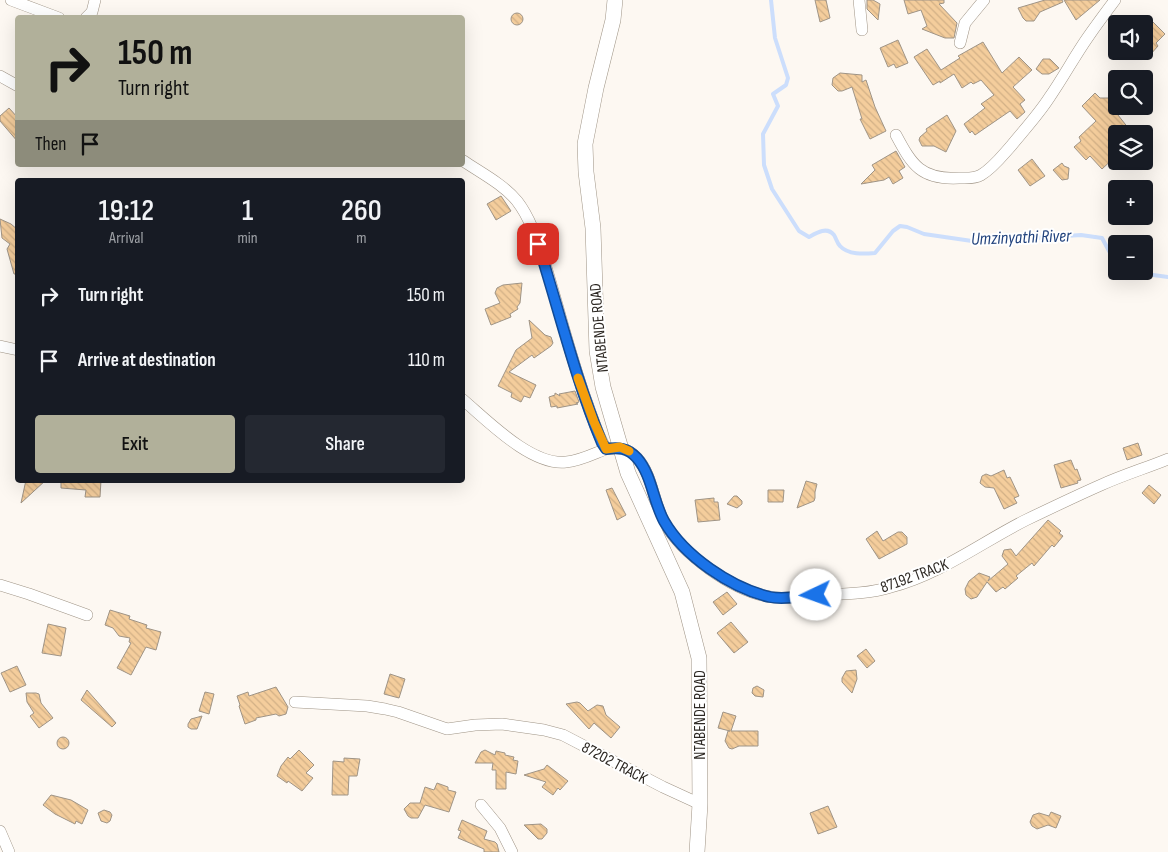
<!DOCTYPE html>
<html lang="en">
<head>
<meta charset="utf-8">
<style>
  body { margin:0; font-family:"Sofia Sans Condensed",sans-serif; background:#242831; color:#f1f3f6; height:100vh; display:flex; flex-direction:column; font-size:19px; white-space:nowrap }
  * { box-sizing:border-box; margin:0 }
  p { font-size:16px; color:#9ea1a6 }
  .icon { flex:none; width:28px; height:28px; fill:none; stroke:currentColor; stroke-width:2; stroke-linecap:round; stroke-linejoin:round }
  .map { position:relative; flex:1; overflow:hidden }
  .panel { position:absolute; left:15px; top:178px; width:450px; height:305px; display:flex; flex-direction:column; background:#171b24; border-radius:5px; box-shadow:0 5px 20px #0002 }
  .panel>* { flex:none }
  .banner { position:absolute; left:15px; top:15px; width:450px; height:152px; border-radius:5px; box-shadow:0 5px 20px #0002; background:#b1b09a; color:#111; overflow:hidden }
  .fabs { position:absolute; left:1108px; top:15px; display:grid; gap:10px }
  .fabs a { display:grid; place-items:center; width:45px; height:45px; border-radius:5px; background:#171b24; box-shadow:0 5px 20px #0002; font-size:25px }
  .pin { position:absolute; display:grid; place-items:center; width:42px; height:42px; color:#fff; margin:-21px; border-radius:10px; box-shadow:0 2px 8px #0006 }
  .me { position:absolute; width:55px; margin:-28px; rotate:267deg; stroke-linejoin:round; filter:drop-shadow(0 0 4px #0008) }
  .turn { display:flex; align-items:center; gap:18px; height:105px; padding:0 20px; font-size:22px }
  .turn .icon { width:65px; height:65px; stroke-width:2.5 }
  .turn b { display:block; font-size:35px; line-height:42px }
  .then { display:flex; align-items:center; height:48px; padding:0 20px; background:#0003; gap:10px; font-size:19px }
  .eta { display:flex; justify-content:space-evenly; align-items:center; height:85px; text-align:center }
  .eta b { font-size:30px; font-weight:600; line-height:35px }
  .primary-button { display:flex; gap:10px; margin-top:auto; padding:10px 20px }
  .primary-button a { flex:1; height:58px; border-radius:5px; background:#b1b09a; color:#111; font-size:20px; font-weight:600; line-height:58px; text-align:center }
  .primary-button a+a { background:#242831; color:#f1f3f6 }
  ul { padding:0; list-style:none }
  li { display:flex; align-items:center; gap:15px; height:65px; padding:0 20px }
  li div { flex:1 }
  li b { display:block; font-size:19px }
  li em { font-style:normal }
  .map>svg:first-child { display:block }
</style>
</head>
<body>
<div class="map">
<svg width="1168" height="852" viewBox="0 0 1168 852">
  <defs>
    <pattern id="building-back-hatch" width="6" height="6" patternUnits="userSpaceOnUse" patternTransform="scale(1.25)"><rect width="6" height="6" fill="#f4cd9c"/><path d="M-1 5l2 2M0 0l6 6M5-1l2 2" fill="none" stroke="#d2b086"/></pattern>
  </defs>
  <rect width="100%" height="100%" fill="#fdf8f2"/>
  <g fill="none" stroke-linecap="round" stroke-linejoin="round">
    <path stroke="#ccdefc" stroke-width="4" d="M771,0L775,38L788,78L786,85L773,94L778,106L763,134L764,165L772,189L799,231L809,237C816,233 827,226 834,235C836,238 837,243 840,246C848,255 864,254 875,253L893,231L900,226L907,227L924,234L972,241L1005,237L1035,238L1081,235L1102,238L1116,264
      M1124,271L1168,277"/>
  </g>
  <path fill="url(#building-back-hatch)" stroke="#9f9486" d="M815,0H826L830,18L820,22Z
    M867,0H873L880,4L878,20L867,9Z
    M904,0H944V3L939,4L957,23L954,38H945L922,29L927,26L921,10L908,14Z
    M1045,0H1062L1063,2L1040,12L1034,21H1026L1023,18L1018,8Z
    M1064,0H1100L1076,20Z
    M511 19a6 6 0 1 1 12 0a6 6 0 1 1-12 0Z
    M1149,18L1165,34L1156,43L1158,46L1150,55L1144,49V24Z
    M898,40L908,63L896,68L894,64L888,67L880,48Z
    M983,42L1002,73L1019,57L1032,70L1013,87L1025,100L1020,104L1025,112L1017,119L1010,111L975,135L972,131L970,133L964,124L985,108L981,104L994,95L981,80L973,84L971,82L962,88L954,74L940,83V81L933,85L914,57L927,49L941,70L960,58L958,56Z
    M1043,59H1050L1059,68L1049,74H1042L1036,69Z
    M840,73L862,75V82L866,80L875,107L886,131L870,139L860,119H862L852,87L842,91H838L832,85L833,78Z
    M1095,93L1100,98H1111L1114,100L1116,107L1114,110L1133,134H1116V156L1102,169L1090,156L1086,160L1074,147L1081,141L1079,137L1096,121L1082,106Z
    M9,108L18,118V142L0,121V116Z
    M947,115L956,131L946,152L934,146H922L919,140L920,137L927,131L926,129Z
    M896,151L905,167L899,171L903,178L893,184L889,177L884,180L861,184L875,170L872,165Z
    M1032,159L1045,176L1030,186L1018,170Z
    M1062,163L1064,166L1069,168L1068,179L1062,180L1053,170Z
    M501,196L511,211L496,220L487,204Z
    M0,219L11,224L18,230V274H14L7,249L10,244L2,238Z
    M522,283L520,303L517,307L518,309L510,314L511,317L491,325L485,309L500,303L495,293L497,288L503,285Z
    M529,320L545,335L551,337L553,343L551,346L534,358L532,355L509,372L536,385L530,398L524,396L521,402L511,397L512,393L498,386L516,350L532,338Z
    M575,391L579,402L576,403L578,404L557,408V406L551,407L549,397L555,395V393L560,396L559,394Z
    M1138,443L1142,455L1127,460L1123,448Z
    M1071,460L1075,470L1077,469L1081,480L1077,481L1078,483L1061,488L1054,465Z
    M1004,470L1007,478L1010,477L1019,496L1014,498L1017,503L1004,509L994,488L985,487L980,483L982,476L986,474L991,476Z
    M26,480H46L21,503Z
    M61,480H101L100,497H85L86,490L61,488Z
    M806,481L817,484L815,492V498L814,501L797,508Z
    M1149,485L1161,495L1154,504L1142,493Z
    M612,488L626,515L617,520L606,490Z
    M768,490H784L783,502H768Z
    M734,496H737L742,501V504L737,508L727,504Z
    M714,498V502H718L720,520L698,522L695,500Z
    M1048,520L1061,531L1059,533L1063,536L1054,547L1052,545L1034,566L1032,563L1016,576L1018,578L1005,589L1003,587L996,592L987,582L977,597L971,599L966,595L965,589L969,581L979,573L990,577L988,581L1008,564L1002,556L1004,550L1011,549L1016,556Z
    M877,531L883,541L898,532H902L907,537V544L879,559L866,539Z
    M727,592L737,604L723,615L713,602Z
    M110,610L130,616L129,619L147,625L146,628L161,632L156,650L146,647L131,675L117,668L131,643L129,642L130,638L119,636L113,628L105,625Z
    M731,622L748,642L734,653L717,633Z
    M48,624L66,628L61,656L42,653Z
    M866,649L875,661L867,668L857,656Z
    M17,666L26,685L10,692L1,673Z
    M856,670L857,679L852,693L842,682V678L846,671Z
    M390,674L405,679L399,698L384,694Z
    M757,686L764,690L763,697L755,696L752,693L753,688Z
    M276,687L288,707L286,714L279,716L276,714L256,718V720L245,724L239,706L240,705L237,696L248,692L249,696Z
    M87,690L116,723L112,727L81,700Z
    M205,692L214,694L209,714L199,711Z
    M26,693H36L39,694L41,703L53,718L39,728L30,716L34,713L27,702Z
    M577,702L580,703L588,711L597,705L603,706L606,715L620,727L611,738L594,723L589,729L566,704Z
    M723,712L736,716L731,731H758V746H739L732,749L729,748L725,741L728,731H730L718,728Z
    M202,716L197,729H191L188,727V724L191,719Z
    M57 743a6 6 0 1 1 12 0a6 6 0 1 1-12 0Z
    M299,750L314,765L306,773L313,778L302,791L288,781L287,783L277,776L281,766L288,757L290,759Z
    M485,750L495,755L496,751L505,753V755L514,757L513,760L518,761L516,774L506,772V789H496V770H492L493,763H475L481,752Z
    M344,758L360,759L357,776H349L348,795H332L333,761L344,762Z
    M547,765L568,781L560,790L558,788L553,795L542,787L546,782L524,775L544,769Z
    M437,783L448,787V790L456,792L449,812L425,805L418,818H411L408,816L404,809L410,803H420L425,787L434,790Z
    M51,795L71,800L88,810L82,824L76,821L75,824L55,814L43,805Z
    M828,806L837,827L818,834L810,813Z
    M104,810L110,812L112,815L110,821L107,823L101,821L98,813Z
    M1051,812L1061,816L1056,828L1048,825L1037,829L1032,826L1030,822L1033,815L1039,813L1049,816Z
    M462,820L487,831L484,839L495,842L497,844L499,852H484V849L458,838L461,831L458,830Z
    M541,824L547,829V833L542,839H538L524,825Z"/>
  <g fill="none" stroke-linecap="round" stroke-linejoin="round">
    <defs>
      <path id="street" d="M11,0L59,18
        M859,0L862,30
        M86,18L92,12L95,0
        M960,43L965,23L984,0
        M0,76L18,86
        M896,135C912,165 921,180 959,178C966,178 974,179 981,175C993,168 1002,156 1011,146C1024,130 1038,115 1049,98C1063,78 1074,57 1088,37C1097,24 1106,12 1115,0
        M462,160C481,173 503,184 517,201C531,219 538,243 545,264C559,309 570,355 586,400C592,416 597,434 606,449C618,447 628,448 637,458C652,474 653,500 663,520C681,554 733,591 771,597C785,600 806,596 820,595C844,594 868,594 891,587C939,575 982,542 1026,520C1051,508 1076,496 1101,485C1123,475 1146,468 1168,459
        M0,346L18,350
        M462,399C487,420 531,466 566,462C580,461 593,454 606,449
        M0,585L29,594L87,615
        M295,702L367,706L385,709L398,712L447,729L475,725L502,724L544,730L563,735L663,787L700,804
        M481,805L500,828L512,852
        M0,831L9,852"/>
      <path id="secondary" d="M615,0L613,20L596,88L585,144L586,172L593,228L597,351L603,387L628,473L682,592L699,658L700,804L697,852"/>
    </defs>
    <use href="#street" stroke="#9f9486" stroke-width="12"/>
    <use href="#secondary" stroke="#9f9486" stroke-width="16"/>
    <use href="#street" stroke="#fff" stroke-width="11"/>
    <use href="#secondary" stroke="#fff" stroke-width="15"/>
  </g>
  <g fill="none" stroke-linecap="round" stroke-linejoin="round">
    <defs>
      <path id="route" d="M538,244C559,310 575,378 602,443L606,449C618,447 628,448 637,458C652,475 653,501 664,521C684,556 731,588 770,597C784,600 802,596 816,595"/>
    </defs>
    <use href="#route" stroke="#114b97" stroke-width="12"/>
    <use href="#route" stroke="#1a73e8" stroke-width="9"/>
    <path stroke="#f59e0b" stroke-width="9" d="M578,378L594,422L606,449L620,447L629,451"/>
  </g>
  <g text-anchor="middle" stroke-width="4" stroke-linejoin="round" paint-order="stroke">
    <g font-size="16" fill="#2d2823" stroke="#fff">
      <text transform="translate(598 328) rotate(-95)" y="6">NTABENDE ROAD</text>
      <text transform="translate(914 575) rotate(-20)" y="6">87192 TRACK</text>
      <text transform="translate(699 715) rotate(-90)" y="6">NTABENDE ROAD</text>
      <text transform="translate(615 762) rotate(28)" y="6">87202 TRACK</text>
    </g>
    <g font-size="18" font-style="italic" fill="#22437d" stroke="#fff">
      <text transform="translate(1021 237) rotate(-2)" y="6">Umzinyathi River</text>
    </g>
  </g>
</svg>
<div class="fabs">
<a><svg class="icon" aria-label="sound" viewBox="0 0 24 24"><path d="M4 9h4l5-4v14l-5-4H4zM17 9q2 3 0 6"/></svg></a>
<a><svg class="icon" aria-label="search" viewBox="0 0 24 24"><circle cx="10" cy="10" r="6"/><path d="M15 15l6 6"/></svg></a>
<a><svg class="icon" aria-label="layers" viewBox="0 0 24 24"><path d="M12 4l9 5-9 5-9-5zM3 14l9 5 9-5"/></svg></a>
<a>+</a>
<a>−</a>
</div>
<div class="pin" style="left:538px;top:244px;background:#d93025"><svg class="icon" aria-label="arrive" viewBox="0 0 24 24"><path d="M6 21V4h12l-3 4 3 4H6"/></svg></div>
<svg class="me" style="left:816px;top:595px" viewBox="-20 -20 40 40"><circle r="19" fill="#fff"/><path d="M0-13L10 11 0 6-10 11z" fill="#1a73e8"/></svg>
<div class="banner">
<div class="turn"><svg class="icon" aria-label="right" viewBox="0 0 24 24"><path d="M7 20v-9h11M14 6l5 5-5 5"/></svg><div><b>150 m</b>Turn right</div></div>
<div class="then">Then<svg class="icon" aria-label="arrive" viewBox="0 0 24 24"><path d="M6 21V4h12l-3 4 3 4H6"/></svg></div>
</div>
<section class="panel">
<div class="eta">
<div><b>19:12</b><p>Arrival</p></div>
<div><b>1</b><p>min</p></div>
<div><b>260</b><p>m</p></div>
</div>
<ul>
<li><svg class="icon" aria-label="right" viewBox="0 0 24 24"><path d="M7 20v-9h11M14 6l5 5-5 5"/></svg><div><b>Turn right</b></div><em>150 m</em></li>
<li><svg class="icon" aria-label="arrive" viewBox="0 0 24 24"><path d="M6 21V4h12l-3 4 3 4H6"/></svg><div><b>Arrive at destination</b></div><em>110 m</em></li>
</ul>
<div class="primary-button"><a>Exit</a><a>Share</a></div>
</section>
</div>
</body>
</html>
